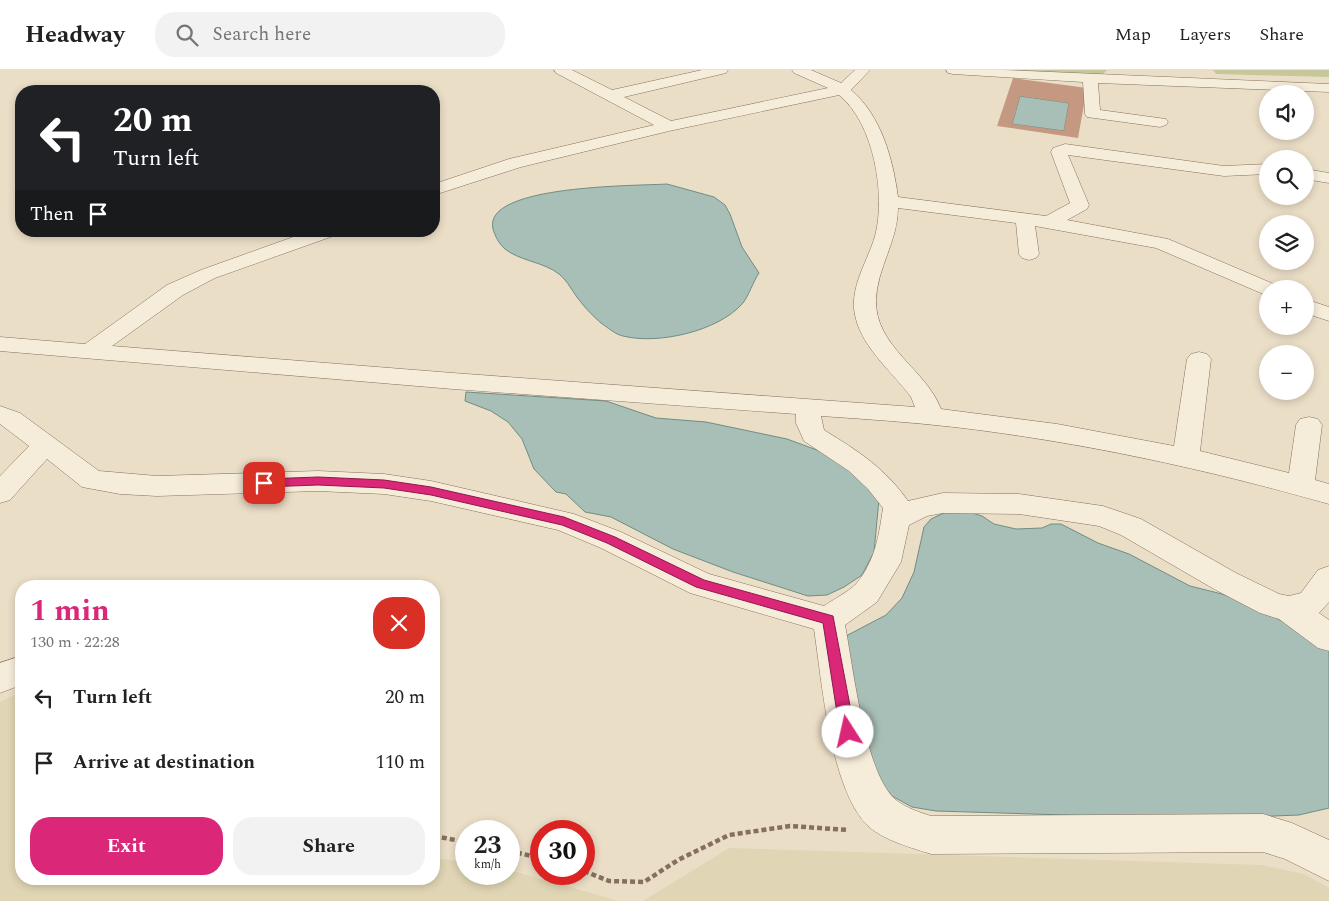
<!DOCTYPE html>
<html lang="en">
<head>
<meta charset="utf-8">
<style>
  body { margin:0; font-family:Spectral,serif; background:#f2f2f2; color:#222; height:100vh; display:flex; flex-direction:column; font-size:19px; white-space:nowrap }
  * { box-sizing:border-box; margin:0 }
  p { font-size:16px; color:#767676 }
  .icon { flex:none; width:28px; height:28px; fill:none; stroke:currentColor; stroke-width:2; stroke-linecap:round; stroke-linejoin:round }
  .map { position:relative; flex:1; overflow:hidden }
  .sheet { position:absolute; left:15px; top:510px; width:425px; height:305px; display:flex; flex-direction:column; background:#fff; border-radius:20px; box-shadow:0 2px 8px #0003 }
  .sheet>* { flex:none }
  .hud { position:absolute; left:15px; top:15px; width:425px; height:152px; border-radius:20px; box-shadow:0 2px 8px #0003; background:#202124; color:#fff; overflow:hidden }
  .fabs { position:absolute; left:1259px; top:15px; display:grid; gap:10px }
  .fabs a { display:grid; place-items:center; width:55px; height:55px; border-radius:50%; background:#fff; box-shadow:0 2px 8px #0003; font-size:25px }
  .speed { position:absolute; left:455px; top:750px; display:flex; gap:10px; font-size:25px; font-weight:700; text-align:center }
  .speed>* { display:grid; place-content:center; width:65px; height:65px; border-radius:50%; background:#fff; box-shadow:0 2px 8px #0003; line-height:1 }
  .speed small { font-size:12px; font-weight:400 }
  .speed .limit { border:8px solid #d22; background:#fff; color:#111 }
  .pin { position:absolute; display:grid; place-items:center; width:42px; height:42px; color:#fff; margin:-21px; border-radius:10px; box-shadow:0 2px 8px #0006 }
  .me { position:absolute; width:55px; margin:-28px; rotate:350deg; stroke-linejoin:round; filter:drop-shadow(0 0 4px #0008) }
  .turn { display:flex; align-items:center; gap:18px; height:105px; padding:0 15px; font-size:22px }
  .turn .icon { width:65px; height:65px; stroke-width:2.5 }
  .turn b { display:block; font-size:35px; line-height:42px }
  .then { display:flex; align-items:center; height:48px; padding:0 15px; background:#0003; gap:10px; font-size:19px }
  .round { display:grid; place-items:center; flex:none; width:52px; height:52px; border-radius:20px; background:#f2f2f2 }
  .summary { display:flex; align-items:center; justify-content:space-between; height:85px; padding:0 15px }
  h1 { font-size:30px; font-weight:700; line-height:38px; color:#db2777 }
  .cta { display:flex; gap:10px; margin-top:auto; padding:10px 15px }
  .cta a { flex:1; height:58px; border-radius:20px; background:#db2777; color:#fff; font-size:20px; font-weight:700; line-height:58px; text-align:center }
  .cta a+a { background:#f2f2f2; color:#222 }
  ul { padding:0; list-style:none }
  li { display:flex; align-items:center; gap:15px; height:65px; padding:0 15px }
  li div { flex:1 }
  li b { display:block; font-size:19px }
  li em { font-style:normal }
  header { display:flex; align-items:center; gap:30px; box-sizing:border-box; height:70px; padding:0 25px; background:#fff; border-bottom:1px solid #e0e0e0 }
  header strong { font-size:24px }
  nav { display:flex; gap:28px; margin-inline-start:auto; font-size:18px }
  .search { width:350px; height:45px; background:#f2f2f2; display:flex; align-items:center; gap:12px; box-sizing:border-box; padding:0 18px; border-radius:20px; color:#767676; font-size:19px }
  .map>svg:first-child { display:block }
</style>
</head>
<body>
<header>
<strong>Headway</strong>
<div class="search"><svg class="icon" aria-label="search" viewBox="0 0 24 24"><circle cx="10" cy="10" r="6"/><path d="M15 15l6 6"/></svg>Search here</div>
<nav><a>Map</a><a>Layers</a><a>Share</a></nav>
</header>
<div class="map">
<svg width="1329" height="831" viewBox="0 0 1329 831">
  <rect width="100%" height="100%" fill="#ebdec7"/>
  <path fill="#e0d6b5" d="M21,622V809H434V788L466,792V804H509V800L619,831H0V632Z
    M729,778L1262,795L1304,804L1329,818V831H643Z"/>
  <path fill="#c6c89c" d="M1003,0H1107L1102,5Z
    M1213,0H1329V7L1216,4Z"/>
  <path fill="#a8bfb7" stroke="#6f8d83" d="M1020,26L1069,33L1064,61L1012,54Z
    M667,114L714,127L725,135L730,144L742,177L759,203C753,212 749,225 743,233C719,261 658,275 623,266C616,265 607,257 601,253C594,247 586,239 580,231C573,223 568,211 559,204C544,192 520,191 505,179C499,174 495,166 493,159C482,114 640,116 667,114Z
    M466,322L606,331L656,348L706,352L787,369L825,383L846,395L879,429L874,482L862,505L844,517L827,525L808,526L733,502L673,479L611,447L585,442L566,424L556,422L534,399L522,369L508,352L491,341L465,331Z
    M946,442H969L982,446L994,454L1016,459L1042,458L1051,454H1061L1098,473L1129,484L1190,516L1222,524L1254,536L1289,555L1329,579V738L1299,745L1249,747L1097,746L936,741L912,737L892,726L866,694L844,567L886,545L902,528L914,502L924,457L931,449Z"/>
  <path fill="#c59981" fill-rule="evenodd" d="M1013,8L1087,18L1078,68L997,56ZM1020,26L1069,33L1064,61L1012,54Z"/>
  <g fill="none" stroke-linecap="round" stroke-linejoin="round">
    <defs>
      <path id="minor" d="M554,0H572L612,20L702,0H728L726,3L624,27L671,51L828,18L794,3L792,0H811L841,13L855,0H870L851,20C881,45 893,89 898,127L1046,146L1070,133L1051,82L1053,78L1065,74L1224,96L1268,94V104L1224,106L1068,85L1089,135L1087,139L1067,150L1168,169L1276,215L1278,219H1268V226L1156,178L1035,156L1039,184L1036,188L1029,190L1022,188L1019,184L1016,153L898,138C898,171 877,198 876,230C875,277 926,299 941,339L1057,354L1174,376L1187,289L1191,284L1199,282L1207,284L1211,289L1200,381L1289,403L1296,355L1300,349L1309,347L1318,349L1322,355L1315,410L1329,414V434C1206,399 1081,372 954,357C910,352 865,349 821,346L824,360C858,381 885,398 908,431L943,423L1019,424L1103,436L1141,449L1236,503L1279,524L1289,526L1301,523L1318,500L1329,496V532L1319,543L1329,550V581L1318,578L1279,549L1260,543L1214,519L1121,465L1099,456L1019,444L943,443L927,446L909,455L901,492L877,532L845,555C853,596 865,705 896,730C906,738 919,742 931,746L1263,744L1292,753L1329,770V811L1285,789L1263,782L931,784C912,778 883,770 868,756C830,719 822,611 814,559L690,523L601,478L558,460L431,431L384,424L318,421L157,426L120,424L82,417L47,389L10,430L0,433V406L29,376L0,354V336L20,343L99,401L157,406L318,401L384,404L431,411L574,444L621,462L709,504L824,536C834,529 848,522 856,514C875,492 879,465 883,438L868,419L849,401L804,371L796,353V344L453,319L0,281V267L85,274L167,215L201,200L310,161H339L336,165L215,208L183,225L112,276L453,303L915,337L911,327C891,300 858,275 854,239C852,213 868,190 875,166C886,125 874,53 839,25L669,61L521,97L434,125V114L509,89L654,55L556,3Z
        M946,0H1004L1329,14V22L1098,13L1100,40L1166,49L1168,52L1166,55L1160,57L1087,47L1085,44L1083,12L953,4L948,3Z
        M1305,99L1329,103V113L1305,109Z
        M1305,229L1329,237V251L1305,243Z
        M21,586V615L0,623V593Z"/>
    </defs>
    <use href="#minor" stroke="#85705e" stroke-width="1"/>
    <path stroke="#85705e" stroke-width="4.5" stroke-dasharray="5 3" stroke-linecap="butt" d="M434,766L466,772
      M509,781L541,788
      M584,801L609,811L644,812L678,790L729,765L790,756L848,760"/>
    <use href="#minor" fill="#f6ecda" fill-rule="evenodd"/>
  </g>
  <path fill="#db2777" stroke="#8e194d" d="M318,407L384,410L431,417L564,447L615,467L704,510L833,546L855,662L853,667L848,669L842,667L840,662L823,553L696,517L607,473L562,455L431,425L384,418L318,415L264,417L258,413L264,409Z"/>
</svg>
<div class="fabs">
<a><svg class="icon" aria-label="sound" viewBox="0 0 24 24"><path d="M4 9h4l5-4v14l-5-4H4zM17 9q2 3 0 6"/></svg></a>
<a><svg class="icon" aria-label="search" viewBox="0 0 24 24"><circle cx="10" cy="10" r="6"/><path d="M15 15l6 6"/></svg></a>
<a><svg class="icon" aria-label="layers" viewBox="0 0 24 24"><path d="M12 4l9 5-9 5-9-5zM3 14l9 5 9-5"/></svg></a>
<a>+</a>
<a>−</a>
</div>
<div class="speed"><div>23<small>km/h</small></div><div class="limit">30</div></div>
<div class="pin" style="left:264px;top:413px;background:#d93025"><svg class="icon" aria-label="arrive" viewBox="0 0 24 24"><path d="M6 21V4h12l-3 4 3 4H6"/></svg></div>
<svg class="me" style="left:848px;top:662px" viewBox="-20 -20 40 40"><circle r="19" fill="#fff"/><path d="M0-13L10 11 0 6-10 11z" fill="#db2777"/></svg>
<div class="hud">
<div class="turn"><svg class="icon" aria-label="left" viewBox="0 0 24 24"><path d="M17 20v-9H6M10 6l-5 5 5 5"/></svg><div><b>20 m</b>Turn left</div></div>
<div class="then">Then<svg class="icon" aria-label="arrive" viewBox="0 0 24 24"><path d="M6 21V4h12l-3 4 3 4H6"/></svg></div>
</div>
<section class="sheet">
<div class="summary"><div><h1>1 min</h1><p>130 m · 22:28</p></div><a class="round" style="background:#d93025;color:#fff"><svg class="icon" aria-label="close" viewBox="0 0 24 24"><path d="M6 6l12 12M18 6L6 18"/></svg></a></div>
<ul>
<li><svg class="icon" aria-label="left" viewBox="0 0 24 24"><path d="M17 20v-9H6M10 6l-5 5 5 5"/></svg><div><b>Turn left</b></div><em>20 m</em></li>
<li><svg class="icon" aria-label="arrive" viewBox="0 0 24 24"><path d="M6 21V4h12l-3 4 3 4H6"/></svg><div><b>Arrive at destination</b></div><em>110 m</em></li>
</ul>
<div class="cta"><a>Exit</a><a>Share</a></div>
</section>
</div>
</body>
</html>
